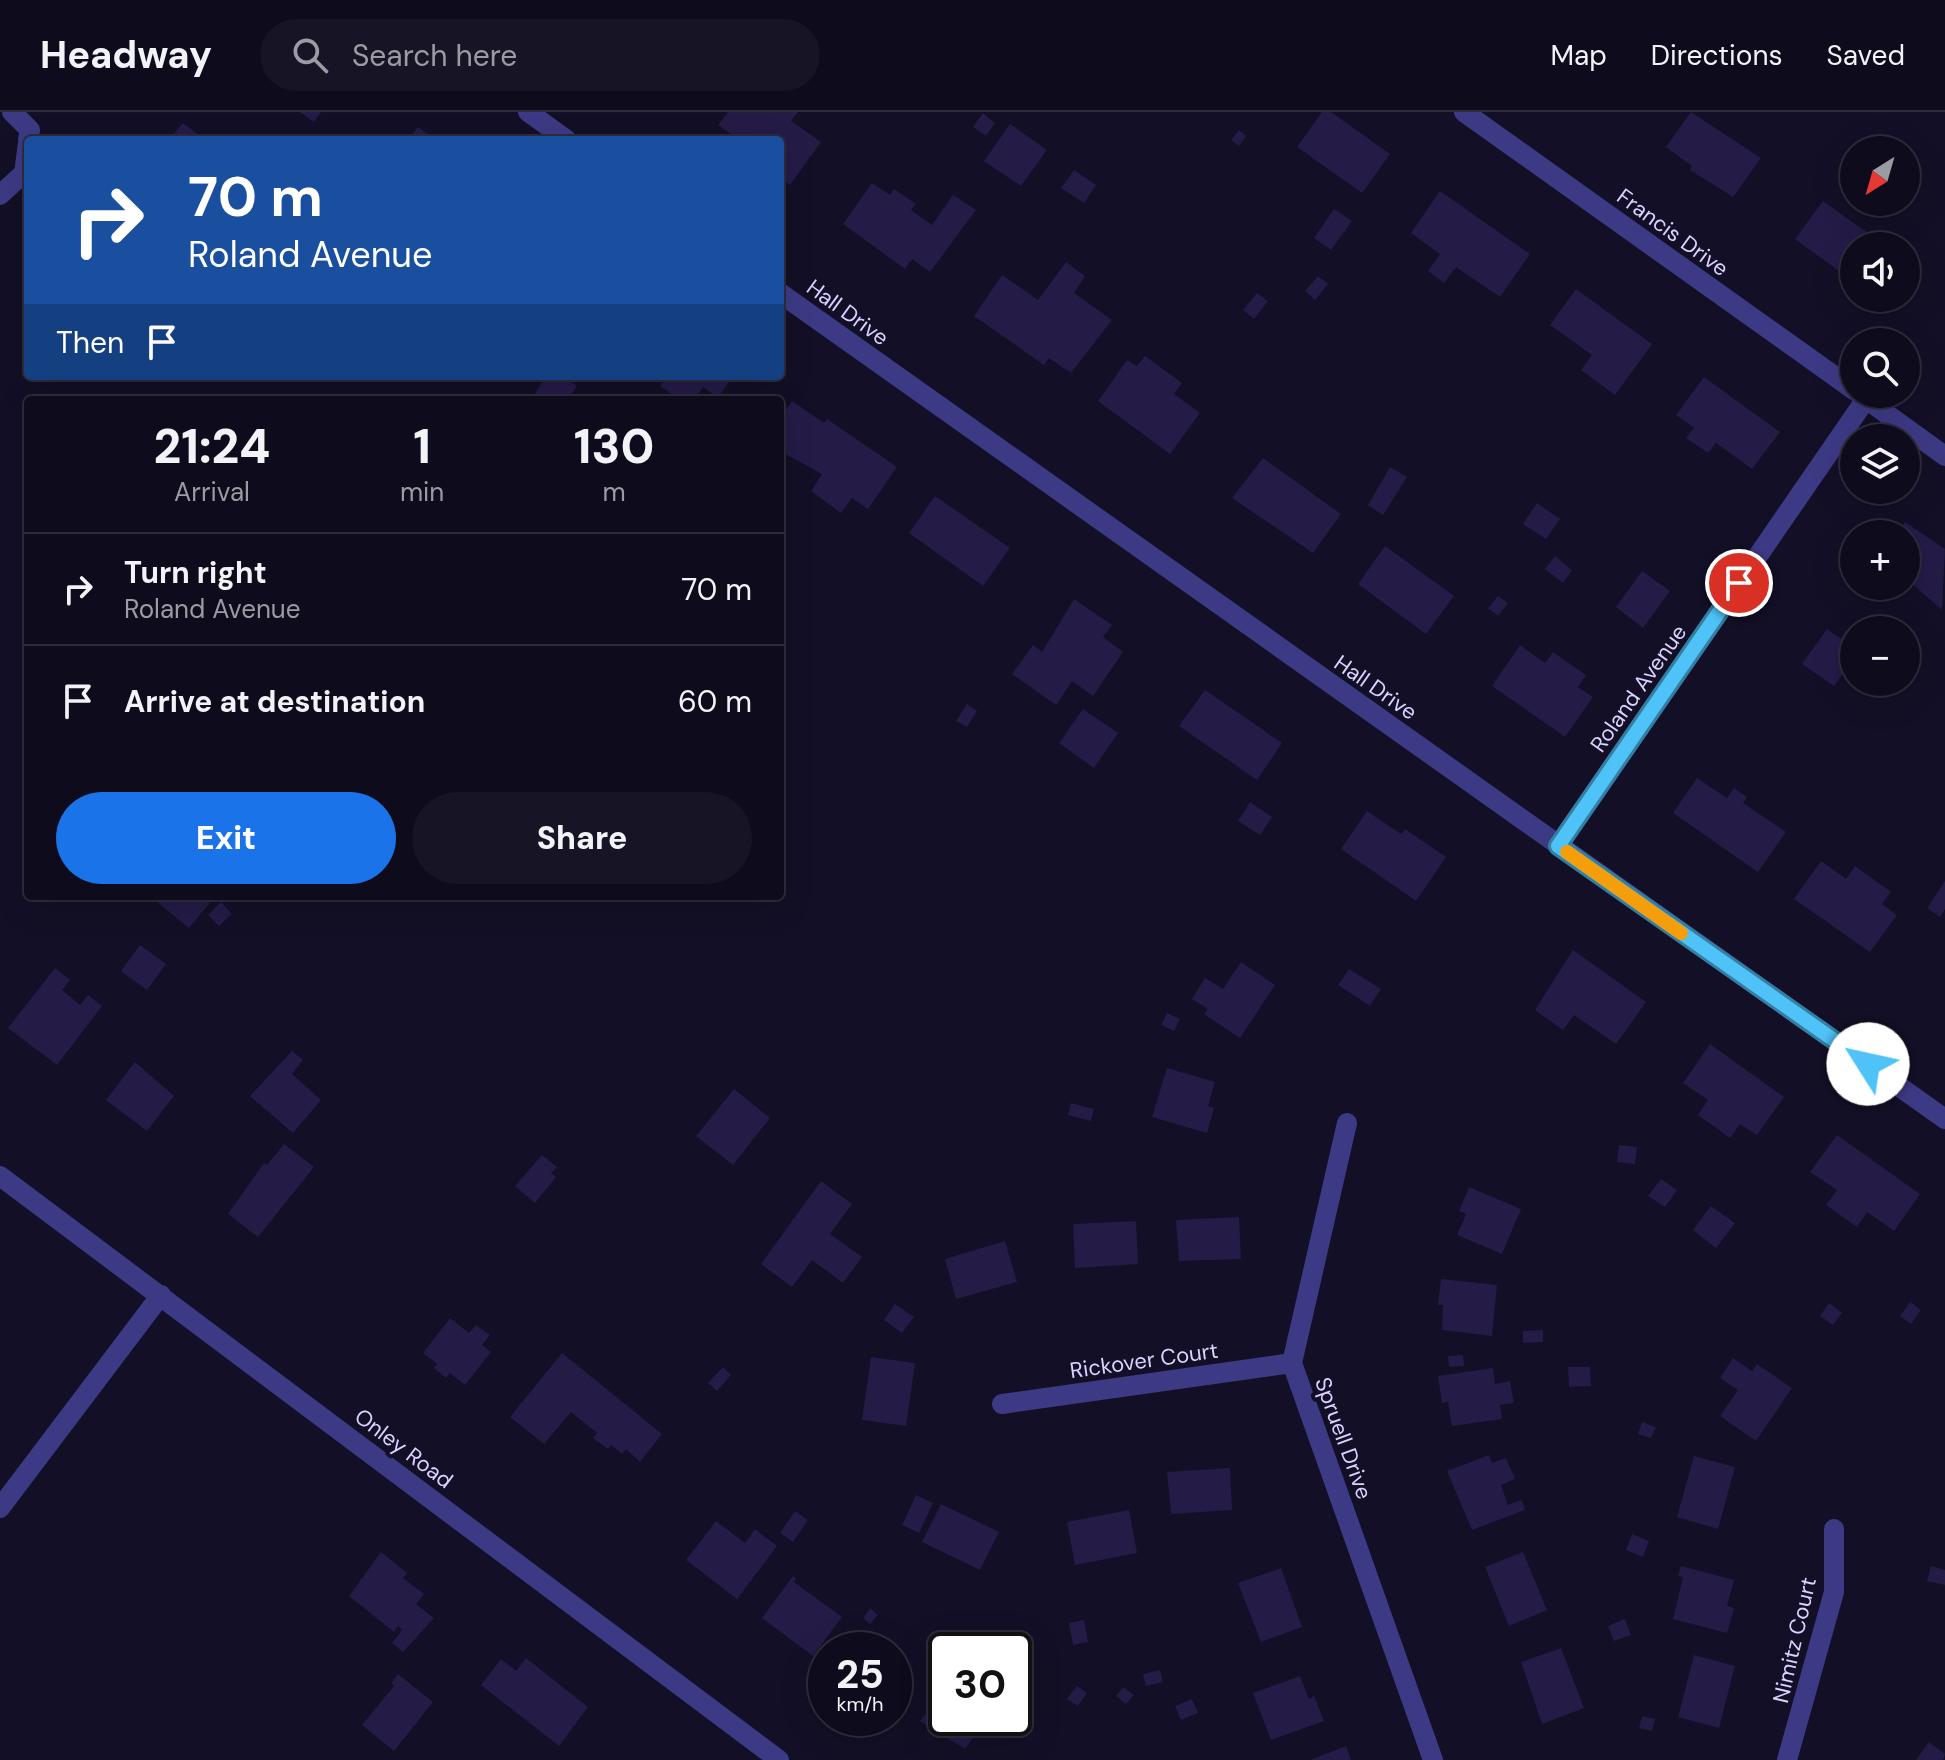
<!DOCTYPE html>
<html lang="en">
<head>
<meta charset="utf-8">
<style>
  body { margin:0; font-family:"DM Sans",sans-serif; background:#171425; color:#f1f3f6; height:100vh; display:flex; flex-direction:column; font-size:30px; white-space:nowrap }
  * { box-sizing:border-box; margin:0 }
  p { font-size:26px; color:#9b9ba3 }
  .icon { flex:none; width:44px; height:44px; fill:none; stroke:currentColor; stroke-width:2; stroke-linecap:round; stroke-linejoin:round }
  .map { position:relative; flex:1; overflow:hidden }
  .details { position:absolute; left:24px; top:284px; width:760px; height:504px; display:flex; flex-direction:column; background:#0e0b1c; border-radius:8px; box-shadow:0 8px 32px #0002,0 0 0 2px #2e2b3b }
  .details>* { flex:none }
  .banner { position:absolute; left:24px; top:24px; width:760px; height:244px; border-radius:8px; box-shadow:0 8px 32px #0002,0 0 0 2px #2e2b3b; background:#1a4fa0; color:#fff; overflow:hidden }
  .needle { width:52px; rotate:217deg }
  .tools { position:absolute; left:1840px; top:24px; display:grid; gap:16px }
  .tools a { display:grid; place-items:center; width:80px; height:80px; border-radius:50%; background:#0e0b1c; box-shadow:0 8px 32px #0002,0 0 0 2px #2e2b3b; font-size:40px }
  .speed { position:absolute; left:808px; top:1520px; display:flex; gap:16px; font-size:40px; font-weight:700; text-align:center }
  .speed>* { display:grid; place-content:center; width:104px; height:104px; border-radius:50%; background:#0e0b1c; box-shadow:0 8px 32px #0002,0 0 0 2px #2e2b3b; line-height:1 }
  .speed small { font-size:20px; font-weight:400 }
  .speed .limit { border:4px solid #111; border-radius:12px; background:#fff; color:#111 }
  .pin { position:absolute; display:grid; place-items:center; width:68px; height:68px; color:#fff; margin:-34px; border:4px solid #fff; border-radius:50%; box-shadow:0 2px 8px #0007 }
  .me { position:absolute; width:88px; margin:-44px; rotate:305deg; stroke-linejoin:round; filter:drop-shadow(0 0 6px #0008) }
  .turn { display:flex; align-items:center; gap:28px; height:168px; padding:0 32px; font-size:36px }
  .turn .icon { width:104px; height:104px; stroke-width:2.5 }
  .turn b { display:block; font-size:56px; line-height:68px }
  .then { display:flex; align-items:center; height:76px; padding:0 32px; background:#0003; gap:16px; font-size:30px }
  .eta { display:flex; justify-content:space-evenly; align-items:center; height:136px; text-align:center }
  .eta b { font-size:48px; font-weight:800; line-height:56px }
  .primary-button { display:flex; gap:16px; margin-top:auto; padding:16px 32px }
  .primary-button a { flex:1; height:92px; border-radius:48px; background:#1a73e8; color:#fff; font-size:32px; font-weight:800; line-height:92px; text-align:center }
  .primary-button a+a { background:#171425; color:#f1f3f6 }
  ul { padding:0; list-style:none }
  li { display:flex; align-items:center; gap:24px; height:112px; padding:0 32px; border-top:2px solid #2e2b3b }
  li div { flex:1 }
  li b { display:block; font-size:30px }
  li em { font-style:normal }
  header { display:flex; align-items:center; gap:48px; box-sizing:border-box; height:112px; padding:0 40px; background:#0e0b1c; border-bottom:2px solid #2e2b3b }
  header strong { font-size:38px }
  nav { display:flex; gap:44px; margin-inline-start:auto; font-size:28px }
  .search { width:560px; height:72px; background:#171425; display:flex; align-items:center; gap:20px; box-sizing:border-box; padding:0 28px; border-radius:44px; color:#9b9ba3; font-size:30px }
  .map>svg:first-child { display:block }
</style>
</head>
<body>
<header>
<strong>Headway</strong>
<div class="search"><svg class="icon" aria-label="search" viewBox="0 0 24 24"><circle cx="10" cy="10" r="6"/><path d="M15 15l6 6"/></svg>Search here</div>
<nav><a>Map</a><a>Directions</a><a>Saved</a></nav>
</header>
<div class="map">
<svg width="1945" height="1648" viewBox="0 0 1945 1648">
  <rect width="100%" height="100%" fill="#130f26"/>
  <path fill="#241b47" d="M300,0H321L314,10Z
    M728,0H798L791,9L821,30L790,73L780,66V28H740L718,13Z
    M1322,0H1331L1390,42L1362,81L1297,35Z
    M1691,0L1761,46L1733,85L1690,58L1692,54L1666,35Z
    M983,1L995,11L986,24L973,15Z
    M183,11L203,26L201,28H177L172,24Z
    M1010,12L1047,38L1021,74L984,49Z
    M418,15L436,28H408Z
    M1239,18L1246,24L1239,34L1231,28Z
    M1074,58L1096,73L1084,91L1061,76Z
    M872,71L890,83L894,77L916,92L911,98L932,113L953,83L976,98L930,160L912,147L905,157L843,112Z
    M1440,79L1530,142L1500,185L1456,155L1444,171L1428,159L1440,142L1411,121Z
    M1823,89L1886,134H1854V170L1795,127Z
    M1334,97L1352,109L1331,138L1314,126Z
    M1066,150L1085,164L1074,181L1112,208L1071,261L1049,246L1044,253L974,204L1002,163L1038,188Z
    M1318,164L1328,172L1315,188L1305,179Z
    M1576,177L1652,232L1615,283L1581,258L1592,243L1550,213Z
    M1257,181L1268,189L1254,207L1243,198Z
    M1145,244L1182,271L1174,282L1200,301L1170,342L1098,289L1127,248L1137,254Z
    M546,264H561L577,274L568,288H531Z
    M667,264H733L718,286L703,275L694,288H680L660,274Z
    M1704,265L1780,320L1752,357L1716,331L1708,341L1686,326L1694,316L1676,303Z
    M792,289L824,311L827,307L897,355L868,397L852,386L841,401L811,379L822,362L780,339V306Z
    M1263,346L1341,402L1313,441L1232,386Z
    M1390,355L1407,365L1383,403L1368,393Z
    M935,384L1010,436L983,474L909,421Z
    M1537,391L1560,407L1546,427L1523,412Z
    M1905,410L1945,437L1942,498L1910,470L1902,480L1894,474H1906V422H1897Z
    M1385,434L1454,484L1426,522L1358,472Z
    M1555,444L1572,458L1563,471L1545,457Z
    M1642,459L1670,479L1643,516L1616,495Z
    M1498,484L1508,491L1498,504L1488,496Z
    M1074,487L1112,513L1103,525L1123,540L1093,584L1072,569L1056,593L1012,562L1033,533L1042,540Z
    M1827,517L1854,536V546L1834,574L1802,552Z
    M1520,533L1545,551L1553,540L1586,563L1578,575L1593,585L1565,625L1492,574Z
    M1205,578L1282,631L1257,668L1179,614Z
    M967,592L977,599L967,615L956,609Z
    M1083,597L1118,621L1094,656L1059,631Z
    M1697,666L1727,686L1734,676L1747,685L1743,691L1786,720L1758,760L1673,701Z
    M1250,690L1272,705L1260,723L1238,709Z
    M1367,699L1401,722L1405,717L1446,745L1416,789L1341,737Z
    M1821,749L1846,767L1855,754L1891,780L1882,792L1897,803L1870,840L1794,787Z
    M1945,769V797L1940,805L1927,796Z
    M150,784H210L213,787L189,816Z
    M221,790L232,802L219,814L208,803Z
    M140,833L166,852L147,878L121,859Z
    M1573,838L1646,890L1616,932L1574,903L1563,918L1535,898Z
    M1241,850L1275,873L1240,926L1204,902L1208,897L1192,887L1205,866L1223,877Z
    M55,856L70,868L62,878L80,893L88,883L102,894L57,953L8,916Z
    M1349,857L1381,877L1370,894L1338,873Z
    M1167,901L1180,907L1174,919L1161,913Z
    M1710,932L1784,985L1757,1023L1740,1012L1730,1026L1698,1003L1708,988L1683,971Z
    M292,939L303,948L292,962L321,988L293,1021L250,984Z
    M135,950L174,984L147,1019L106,988Z
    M1167,956L1215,970L1208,994L1214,996L1207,1021L1152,1005Z
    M734,977L770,1006L733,1053L696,1024Z
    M1071,991L1094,997L1091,1009L1068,1003Z
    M1837,1023L1920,1082L1894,1119L1867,1100L1857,1115L1826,1093L1837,1078L1810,1060Z
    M284,1032L314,1055L258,1125L228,1102L264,1051L267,1053Z
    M1619,1033L1637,1035L1635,1052L1617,1050Z
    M542,1043L557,1055L551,1061L556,1065L535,1091L515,1074Z
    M1661,1067L1677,1078L1665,1095L1648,1084Z
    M821,1069L852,1092L830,1122L862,1145L843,1171L812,1148L792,1175L761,1152Z
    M1469,1075L1521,1097L1502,1142L1457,1123L1466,1102L1459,1099Z
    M1711,1094L1735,1111L1716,1136L1693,1118Z
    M1239,1105L1241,1147L1179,1149L1176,1108Z
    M1136,1109L1138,1152L1075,1156L1073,1112Z
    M1005,1129L1017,1170L956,1187L945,1147Z
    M1441,1167L1497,1173L1492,1224L1442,1218L1443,1193H1438Z
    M1910,1190L1921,1198L1911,1212L1900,1204Z
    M1829,1191L1842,1201L1833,1213L1820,1204Z
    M895,1192L914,1205L902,1221L884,1208Z
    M450,1206L469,1221L476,1213L490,1223L482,1233L491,1240L465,1273L450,1261L446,1266L434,1256L437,1252L423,1241Z
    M1543,1218V1230L1523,1231V1219Z
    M562,1241L662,1322L640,1350L626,1337L622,1342L611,1333L608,1337L593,1326L597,1321L571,1300L544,1332L510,1305Z
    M1463,1243L1464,1254L1449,1255L1448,1244Z
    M871,1245L915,1251L906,1314L862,1308Z
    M1733,1246L1752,1259L1757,1252L1792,1276L1756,1329L1720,1304L1738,1278L1720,1266Z
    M723,1255L731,1263L717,1279L708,1271Z
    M1568,1255H1590L1591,1274L1569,1275Z
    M1493,1256L1495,1272L1510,1269L1514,1291L1500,1293L1502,1307L1452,1314L1448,1290L1442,1291L1438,1264Z
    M1642,1310L1656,1315L1651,1326L1638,1322Z
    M1489,1343L1492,1351L1506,1346L1515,1367L1501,1373L1508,1393L1522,1388L1525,1398L1472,1418L1447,1359Z
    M1694,1344L1735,1355L1718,1417L1677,1405Z
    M1230,1356L1232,1398L1171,1402L1167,1360Z
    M916,1383L933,1391L919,1421L902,1413Z
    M941,1392L999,1420L980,1458L922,1430Z
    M1129,1398L1137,1441L1075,1453L1067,1410Z
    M795,1399L808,1408L793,1430L780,1421Z
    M716,1409L745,1431L755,1417L777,1434L737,1487L686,1448Z
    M1632,1422L1649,1429L1643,1445L1626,1438Z
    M381,1440L407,1461L403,1466L424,1482L416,1492L434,1506L403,1540L392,1531L402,1518L398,1514L394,1520L349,1484Z
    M1523,1440L1547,1498L1509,1514L1485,1455Z
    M1681,1454L1734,1468L1727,1494L1734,1496L1727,1521L1673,1507L1683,1465L1678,1464Z
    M1931,1454L1945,1458V1473L1927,1469Z
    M1281,1456L1302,1515L1261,1530L1238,1471Z
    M793,1464L796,1467L794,1470L842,1505L813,1544L762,1506Z
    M870,1496L878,1503L870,1512L863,1506Z
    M1625,1507L1631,1523L1614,1529L1608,1514Z
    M1084,1508L1088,1530L1073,1533L1069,1511Z
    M1561,1536L1584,1596L1542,1612L1521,1550Z
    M1694,1543L1735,1554L1719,1616L1678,1605Z
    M526,1546L588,1595L559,1634L481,1573L501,1547L516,1559Z
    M894,1553L914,1569L894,1594Z
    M1160,1558L1163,1570L1146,1574L1143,1562Z
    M398,1562L433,1590L394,1639L362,1613L394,1574L391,1571Z
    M1300,1564L1309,1587L1314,1584L1324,1609L1271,1628L1253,1581Z
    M1018,1573L1027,1581L1019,1593L1014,1589Z
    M1077,1574L1087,1581L1078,1594L1067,1587Z
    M946,1575V1606H988L965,1637L920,1609Z
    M1123,1575L1134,1583L1126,1592L1116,1584Z
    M1192,1587L1198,1601L1181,1608L1175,1594Z
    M1642,1604L1655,1607L1652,1619L1639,1616Z
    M1929,1630L1945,1642L1943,1648H1916Z
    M1346,1634L1351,1648H1310Z"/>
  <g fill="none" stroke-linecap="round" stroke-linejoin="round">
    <path stroke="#3d3a85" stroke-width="20" d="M12,0L30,18L28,28
      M528,0L567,28
      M1464,0L1854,278
      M0,83L24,61L28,31
      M780,181L1945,1007
      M1859,282L1945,344
      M1558,734L1866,287
      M1347,1011L1292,1251L1433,1648
      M0,1064L779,1648
      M1002,1292L1292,1251
      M0,1396L161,1183
      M1787,1648L1834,1480V1417"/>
  </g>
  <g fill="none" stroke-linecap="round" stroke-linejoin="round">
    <defs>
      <path id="route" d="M1739,471L1558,734L1868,952"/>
    </defs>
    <use href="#route" stroke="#337fa1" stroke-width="20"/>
    <use href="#route" stroke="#4fc3f7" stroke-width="14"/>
    <path stroke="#f59e0b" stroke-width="14" d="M1567,740L1681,821"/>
  </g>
  <g text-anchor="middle" stroke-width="8" stroke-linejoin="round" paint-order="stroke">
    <g font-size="22" fill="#d9d4ff" stroke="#130f26">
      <text transform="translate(1673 120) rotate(36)" y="8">Francis Drive</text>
      <text transform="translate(848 200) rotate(36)" y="8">Hall Drive</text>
      <text transform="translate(1376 575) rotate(35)" y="8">Hall Drive</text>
      <text transform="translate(1638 576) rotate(-55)" y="8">Roland Avenue</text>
      <text transform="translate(1144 1248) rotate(-8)" y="8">Rickover Court</text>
      <text transform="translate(1344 1326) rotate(70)" y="8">Spruell Drive</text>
      <text transform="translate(404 1336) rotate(37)" y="8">Onley Road</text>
      <text transform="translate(1794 1528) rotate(-77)" y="8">Nimitz Court</text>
    </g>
  </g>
</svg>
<div class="tools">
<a><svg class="needle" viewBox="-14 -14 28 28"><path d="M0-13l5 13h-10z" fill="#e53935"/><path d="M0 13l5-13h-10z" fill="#9b9ba3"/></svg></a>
<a><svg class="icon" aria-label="sound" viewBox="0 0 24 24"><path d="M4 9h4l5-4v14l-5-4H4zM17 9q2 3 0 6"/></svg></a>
<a><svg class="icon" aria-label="search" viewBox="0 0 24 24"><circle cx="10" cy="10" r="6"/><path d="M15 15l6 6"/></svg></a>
<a><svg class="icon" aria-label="layers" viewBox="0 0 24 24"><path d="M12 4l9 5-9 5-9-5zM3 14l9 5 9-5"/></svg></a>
<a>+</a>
<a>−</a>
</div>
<div class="speed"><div>25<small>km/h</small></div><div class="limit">30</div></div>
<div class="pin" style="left:1739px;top:471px;background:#d93025"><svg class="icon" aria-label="arrive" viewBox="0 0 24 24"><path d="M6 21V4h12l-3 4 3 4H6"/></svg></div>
<svg class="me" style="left:1868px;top:952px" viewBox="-20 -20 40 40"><circle r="19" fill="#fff"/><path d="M0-13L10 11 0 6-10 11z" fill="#4fc3f7"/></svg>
<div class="banner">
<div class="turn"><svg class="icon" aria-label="right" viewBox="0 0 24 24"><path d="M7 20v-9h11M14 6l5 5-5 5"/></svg><div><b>70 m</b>Roland Avenue</div></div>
<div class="then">Then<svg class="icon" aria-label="arrive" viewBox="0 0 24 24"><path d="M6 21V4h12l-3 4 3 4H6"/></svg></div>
</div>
<section class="details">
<div class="eta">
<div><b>21:24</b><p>Arrival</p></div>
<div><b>1</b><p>min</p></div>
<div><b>130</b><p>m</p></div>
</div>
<ul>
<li><svg class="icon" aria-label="right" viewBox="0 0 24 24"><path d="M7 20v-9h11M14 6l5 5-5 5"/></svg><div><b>Turn right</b><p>Roland Avenue</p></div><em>70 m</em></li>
<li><svg class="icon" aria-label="arrive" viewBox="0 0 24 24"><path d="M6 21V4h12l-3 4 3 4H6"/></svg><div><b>Arrive at destination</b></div><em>60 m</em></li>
</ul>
<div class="primary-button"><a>Exit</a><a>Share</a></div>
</section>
</div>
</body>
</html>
